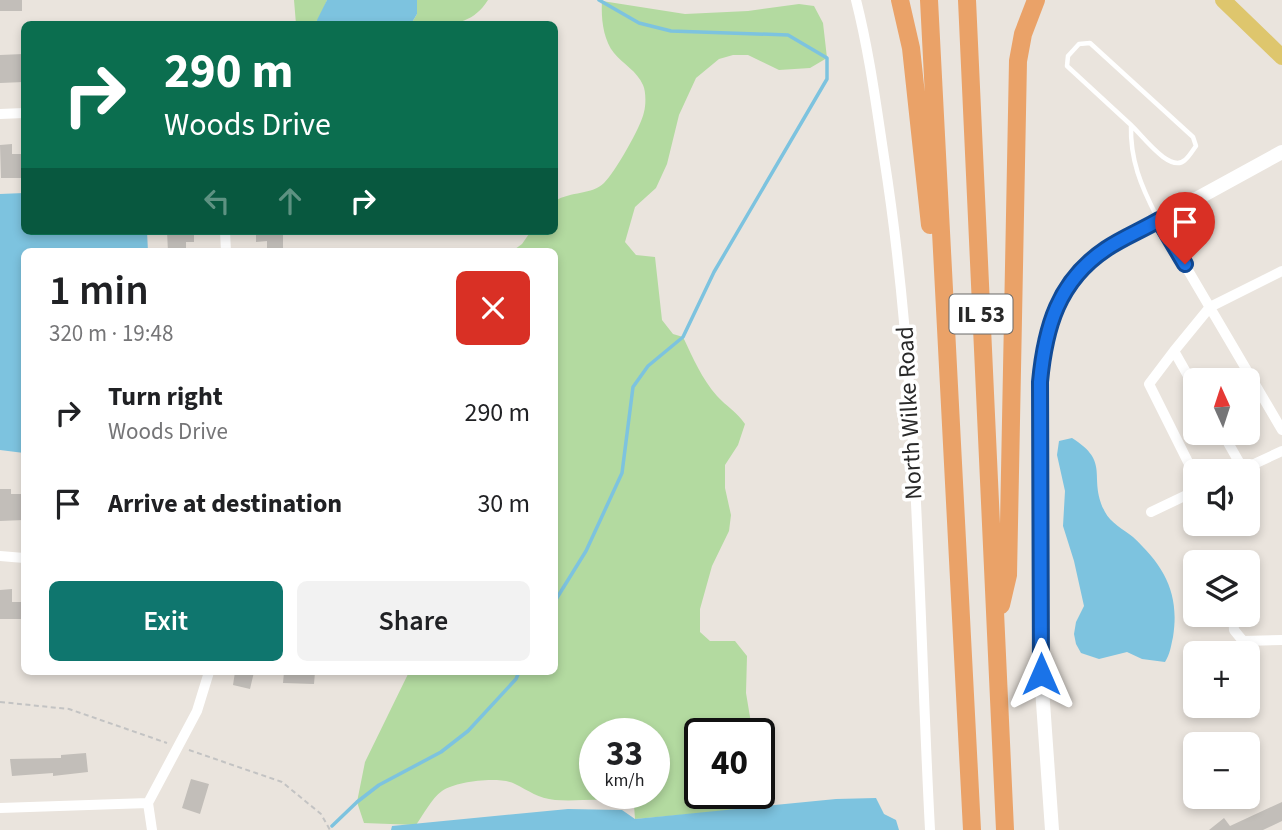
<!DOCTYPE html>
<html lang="en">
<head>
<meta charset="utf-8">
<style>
  body { margin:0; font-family:"Source Sans 3",sans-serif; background:#f2f2f2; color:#202124; height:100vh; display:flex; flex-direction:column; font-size:26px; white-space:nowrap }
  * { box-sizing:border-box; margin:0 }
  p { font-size:23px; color:#757577 }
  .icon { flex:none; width:38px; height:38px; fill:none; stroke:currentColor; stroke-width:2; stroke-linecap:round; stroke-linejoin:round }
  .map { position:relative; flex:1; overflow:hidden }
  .drawer { position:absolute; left:21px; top:248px; width:537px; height:427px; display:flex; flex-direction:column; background:#fff; border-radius:10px; box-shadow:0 4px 10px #0003 }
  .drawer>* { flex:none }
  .hud { position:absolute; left:21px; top:21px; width:537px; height:214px; border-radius:10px; box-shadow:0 4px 10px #0003; background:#0b6e4f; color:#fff; overflow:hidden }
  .needle { width:46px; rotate:357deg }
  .fabs { position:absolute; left:1183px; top:368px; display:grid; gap:14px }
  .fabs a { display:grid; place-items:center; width:77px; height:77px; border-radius:10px; background:#fff; box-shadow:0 4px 10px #0003; font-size:35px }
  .speed { position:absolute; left:579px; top:718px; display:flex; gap:14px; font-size:35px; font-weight:700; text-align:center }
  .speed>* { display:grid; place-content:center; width:91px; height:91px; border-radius:50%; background:#fff; box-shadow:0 4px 10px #0003; line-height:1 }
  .speed small { font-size:18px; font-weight:400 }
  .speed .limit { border:4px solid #111; border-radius:10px; background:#fff; color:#111 }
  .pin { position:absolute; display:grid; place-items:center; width:60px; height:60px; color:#fff; margin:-72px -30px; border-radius:50% 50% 50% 0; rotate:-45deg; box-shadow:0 0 7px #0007 }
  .pin .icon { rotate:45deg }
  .me { position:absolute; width:77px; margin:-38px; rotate:0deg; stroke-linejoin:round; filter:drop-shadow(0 0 5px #0008) }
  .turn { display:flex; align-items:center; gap:24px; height:147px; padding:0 28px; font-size:32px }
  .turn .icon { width:91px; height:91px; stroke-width:2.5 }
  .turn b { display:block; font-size:49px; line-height:60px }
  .lanes { display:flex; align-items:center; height:66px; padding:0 28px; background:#0003; justify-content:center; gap:35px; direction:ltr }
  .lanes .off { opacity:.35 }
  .round { display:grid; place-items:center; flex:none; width:74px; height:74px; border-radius:10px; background:#f2f2f2 }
  .overview { display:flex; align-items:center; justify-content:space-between; height:119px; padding:0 28px }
  h1 { font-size:42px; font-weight:600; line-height:52px }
  .action { display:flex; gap:14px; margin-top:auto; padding:14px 28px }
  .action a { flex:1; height:80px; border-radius:10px; background:#0f766e; color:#fff; font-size:28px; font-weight:600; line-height:80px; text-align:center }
  .action a+a { background:#f2f2f2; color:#202124 }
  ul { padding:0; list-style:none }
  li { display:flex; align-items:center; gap:21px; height:91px; padding:0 28px }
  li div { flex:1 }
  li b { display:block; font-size:26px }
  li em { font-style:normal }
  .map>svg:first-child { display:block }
</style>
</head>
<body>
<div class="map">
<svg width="1282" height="830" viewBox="0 0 1282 830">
  <rect width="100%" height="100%" fill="#eae4dd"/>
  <path fill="#b3daa0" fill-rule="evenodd" d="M294,0H327L318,24H296Z
    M417,0H488C469,30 442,24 411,24L417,14Z
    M602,1L685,14L748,11L799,4L814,6L823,23L827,58L810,68L779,70L748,55H733L719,59L696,78L679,115L667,164L656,188L635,207L625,242L636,255L655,257L662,320L673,334L683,337C693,358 702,379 717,396C726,406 737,412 745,424L738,445L725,465V488L731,515L729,531L712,566L700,609V632L710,641H735L747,656L746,693L752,729L751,733H700V793H748V809L635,819L634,805C608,796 582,802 555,800C538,798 529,791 515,784C500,776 457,781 442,791C432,798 423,815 416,825L364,823L357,802L365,762L409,672H555V252H511L522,244L531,231H555V201C571,191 592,195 604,183C615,172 641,127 644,112C646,105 646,91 643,85C637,71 623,64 614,53C603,39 601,18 602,1ZM595,733H654V793H595Z"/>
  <path fill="#7dc3df" d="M327,0H417V14L411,24H318L317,20Z
    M24,193V231H147L148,252H24V453L0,450V194Z
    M1072,438C1112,463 1087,477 1105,512C1110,522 1124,530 1133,537C1164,566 1180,593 1173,637C1171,646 1170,654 1165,662L1142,659L1127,652L1099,659L1081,653L1076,644L1074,634L1076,622L1084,606L1074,561L1063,526L1065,491L1057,455L1059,441Z
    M876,798L884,814L896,820L899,830H391L392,826L568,809L622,810L635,819L836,799Z"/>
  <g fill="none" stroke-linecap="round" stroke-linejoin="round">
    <path stroke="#7dc3df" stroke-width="3.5" d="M555,601L586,551L622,473L633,387L648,366L683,337L714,272L827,79V58L788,35L671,31L639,23L599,0
      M332,826L357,802L379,785L441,752L468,731L516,679L519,672"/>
  </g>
  <path fill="#c2beb9" d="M0,0H22V11H0Z
    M23,54L24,82L0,83V55Z
    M12,144V154H24V178H1L0,145Z
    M167,231H194V242H186V252H168Z
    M256,231H283V252H267V241L256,242Z
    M0,489H11V494H24V520L0,521Z
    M12,589V602H24V619H0V590Z
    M235,672H254L250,689L233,685Z
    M284,672H315L314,684L283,683Z
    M86,753L88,772L53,776V773L12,776L10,759L61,758V755Z
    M191,779L209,784L200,814L182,808Z
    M1282,802V821L1263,830H1209L1224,818L1230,826Z"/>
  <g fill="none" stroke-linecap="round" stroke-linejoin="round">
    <path stroke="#c3c3c3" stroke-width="2" stroke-dasharray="5 3.5" stroke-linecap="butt" d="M0,702L69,709L167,743
      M189,750L282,782L321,814L330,830"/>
    <path stroke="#fff" stroke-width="4.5" d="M1131,125C1142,135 1170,174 1185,160C1189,157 1193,150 1196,146L1193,137L1090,43L1079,44L1068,56L1067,66L1131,125C1130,160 1141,186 1157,217"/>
    <path stroke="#fff" stroke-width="10" d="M856,0C869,51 876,104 884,157C919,379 918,606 930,830
      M0,114L24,113
      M1159,221L1282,430
      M225,231L226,252
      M1174,351L1210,307L1282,271
      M1195,388L1174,351L1149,384L1195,476
      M1222,432L1243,469
      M1239,471L1282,451
      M1151,512L1195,491
      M0,556L24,558
      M1233,614L1234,630L1243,641L1282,640
      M0,808L148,803
      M152,830L148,803L197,711L209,672"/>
    <path stroke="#fff" stroke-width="14" d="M1052,830L1041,674L1039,382L1044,343L1062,294L1079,271L1105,249L1282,152"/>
    <path stroke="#dec66d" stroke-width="16" d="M1223,0L1282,57"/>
    <path stroke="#eaa268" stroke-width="18" d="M900,0L911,48L930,225
      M929,0L972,830
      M967,0L1005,830
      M1001,605L1008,575L1018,61L1023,34L1036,0"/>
  </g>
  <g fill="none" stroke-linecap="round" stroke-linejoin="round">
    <defs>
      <path id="route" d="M1041,674L1040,382C1045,328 1058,281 1106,249C1122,238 1142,230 1159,220L1185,264"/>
    </defs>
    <use href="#route" stroke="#114b97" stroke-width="18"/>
    <use href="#route" stroke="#1a73e8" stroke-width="12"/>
  </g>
  <g text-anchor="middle" stroke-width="7" stroke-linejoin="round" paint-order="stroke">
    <rect fill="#fff" stroke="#696969" stroke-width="2" x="949.5" y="294.5" width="63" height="39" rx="5"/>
    <g font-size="23" font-weight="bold" fill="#292929">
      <text x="981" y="322">IL 53</text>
    </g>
    <g font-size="24" fill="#292929" stroke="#fff">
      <text transform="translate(909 413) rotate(-93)" y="8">North Wilke Road</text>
    </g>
  </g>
</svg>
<div class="fabs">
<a><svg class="needle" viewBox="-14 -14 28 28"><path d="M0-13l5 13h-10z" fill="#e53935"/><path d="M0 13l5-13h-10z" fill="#757577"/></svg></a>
<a><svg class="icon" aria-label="sound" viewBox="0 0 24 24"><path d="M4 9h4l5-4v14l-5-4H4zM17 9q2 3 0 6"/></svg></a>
<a><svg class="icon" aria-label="layers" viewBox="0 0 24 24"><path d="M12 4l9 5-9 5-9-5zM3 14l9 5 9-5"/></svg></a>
<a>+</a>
<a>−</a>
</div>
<div class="speed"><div>33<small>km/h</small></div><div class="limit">40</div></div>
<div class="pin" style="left:1185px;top:264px;background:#d93025"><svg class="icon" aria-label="arrive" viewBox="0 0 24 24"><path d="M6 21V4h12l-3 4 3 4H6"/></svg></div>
<svg class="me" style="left:1041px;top:674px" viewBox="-20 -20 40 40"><path d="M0-17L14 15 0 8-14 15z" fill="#1a73e8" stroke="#fff" stroke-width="4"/></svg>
<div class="hud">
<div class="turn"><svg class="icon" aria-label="right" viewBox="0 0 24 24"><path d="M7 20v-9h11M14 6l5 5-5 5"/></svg><div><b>290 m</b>Woods Drive</div></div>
<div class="lanes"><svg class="icon off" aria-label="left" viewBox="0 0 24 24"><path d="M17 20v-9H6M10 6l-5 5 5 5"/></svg><svg class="icon off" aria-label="ahead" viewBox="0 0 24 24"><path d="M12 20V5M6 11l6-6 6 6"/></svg><svg class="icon" aria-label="right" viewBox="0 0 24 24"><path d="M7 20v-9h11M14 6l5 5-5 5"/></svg></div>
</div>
<section class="drawer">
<div class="overview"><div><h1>1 min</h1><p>320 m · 19:48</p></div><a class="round" style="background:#d93025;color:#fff"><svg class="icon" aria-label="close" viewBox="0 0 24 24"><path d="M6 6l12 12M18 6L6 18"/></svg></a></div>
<ul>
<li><svg class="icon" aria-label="right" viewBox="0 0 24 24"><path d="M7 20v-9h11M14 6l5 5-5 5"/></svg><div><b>Turn right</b><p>Woods Drive</p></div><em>290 m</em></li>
<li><svg class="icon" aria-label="arrive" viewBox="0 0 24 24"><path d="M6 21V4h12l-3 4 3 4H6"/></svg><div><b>Arrive at destination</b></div><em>30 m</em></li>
</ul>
<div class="action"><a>Exit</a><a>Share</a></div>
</section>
</div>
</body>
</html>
